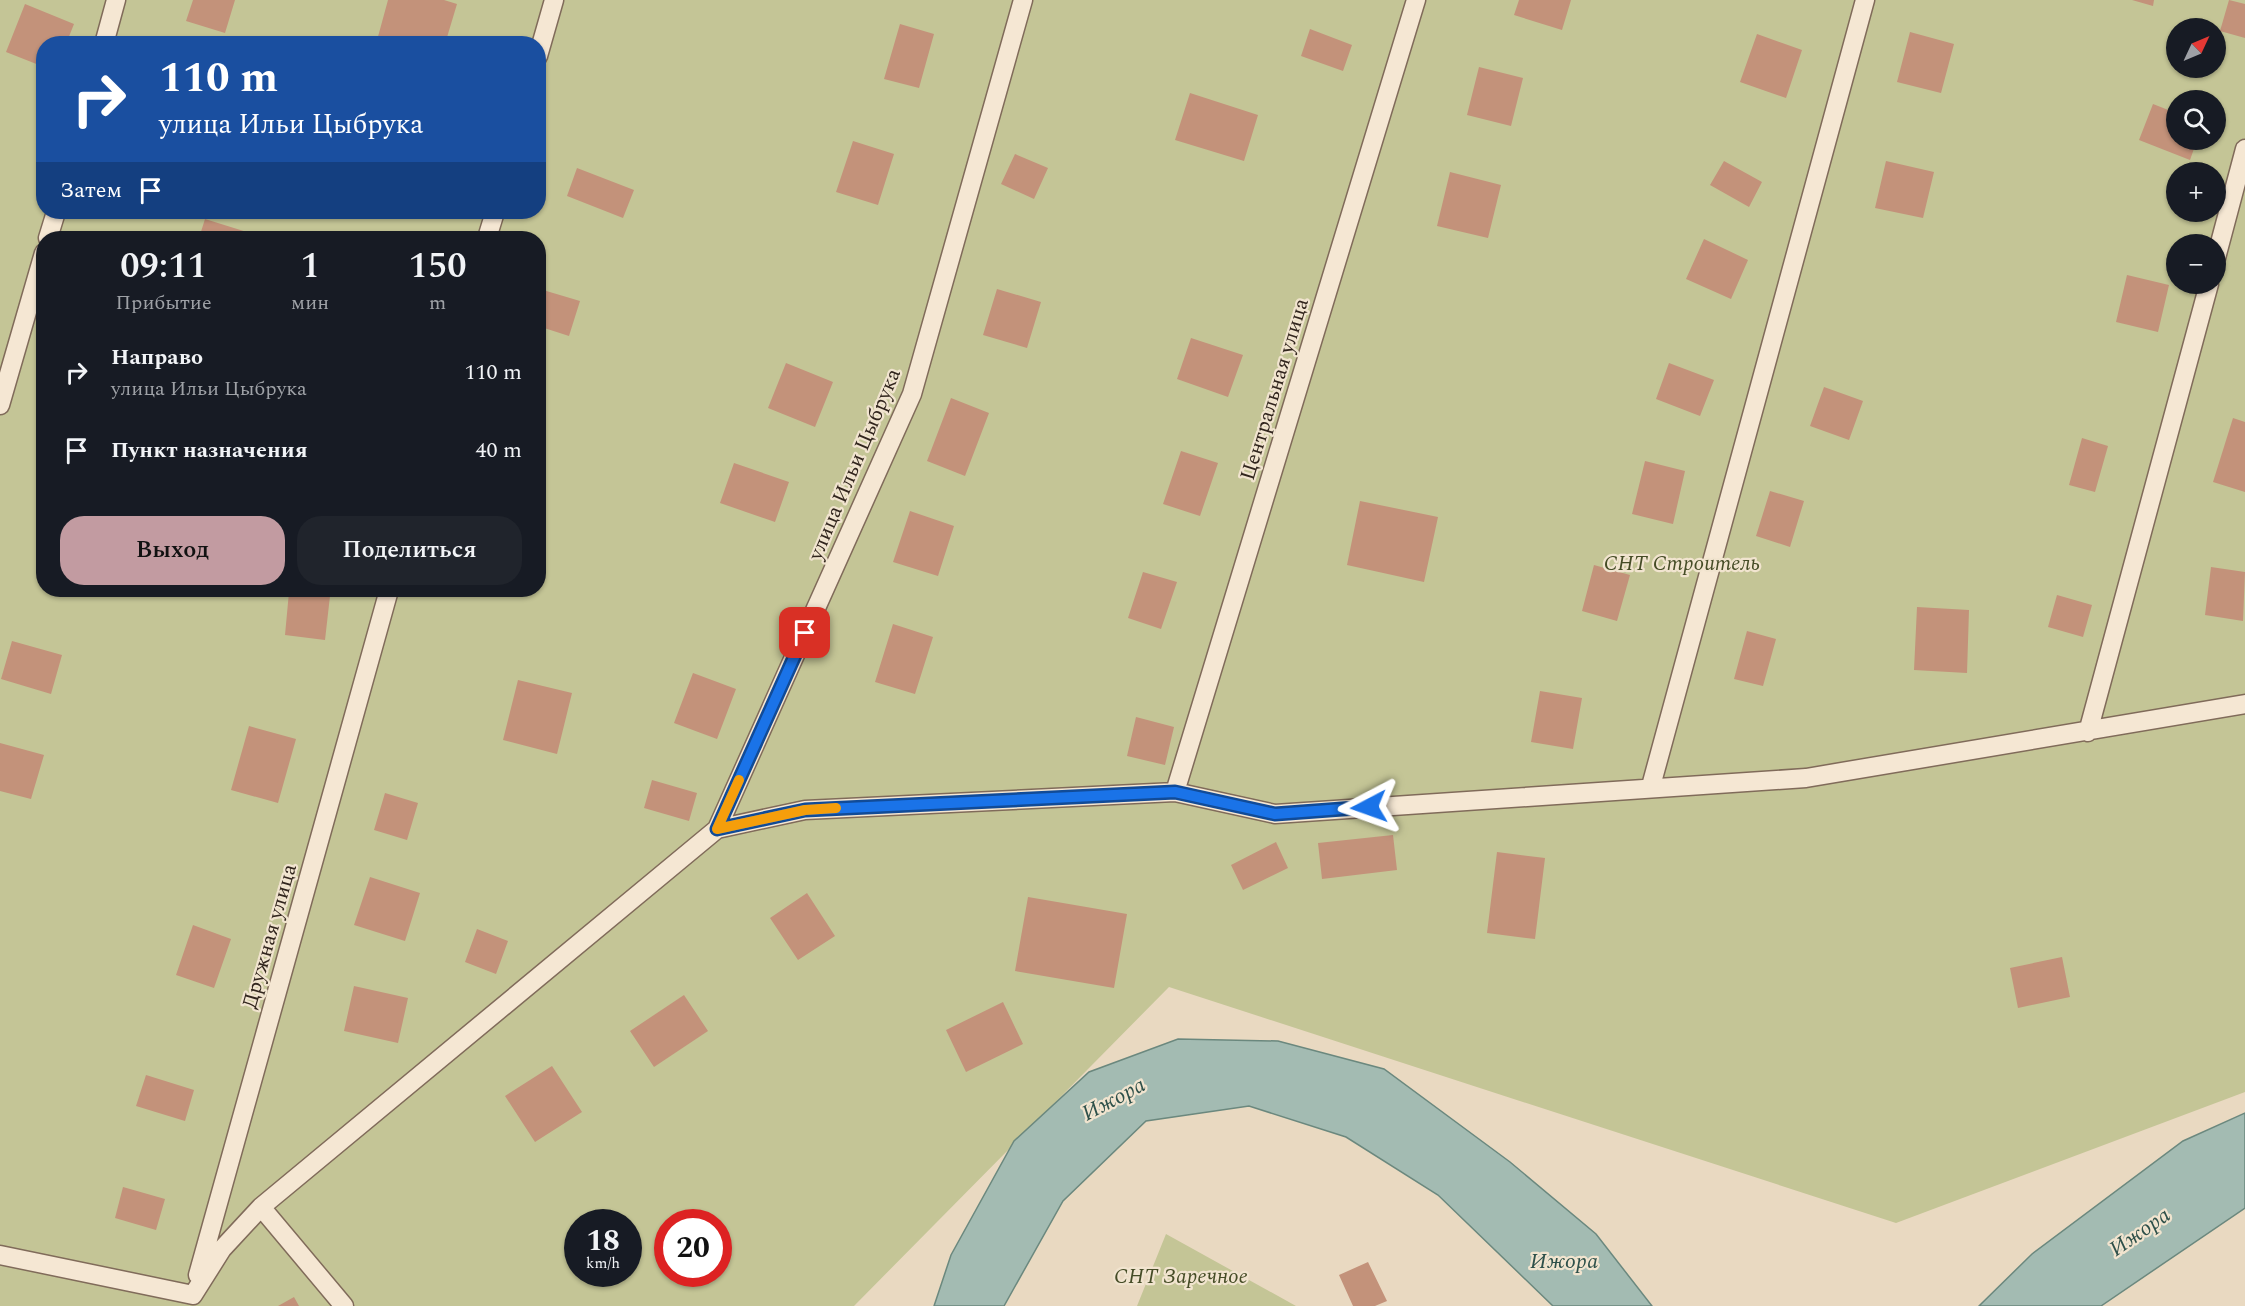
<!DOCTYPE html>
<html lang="ru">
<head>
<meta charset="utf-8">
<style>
  body { margin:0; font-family:Spectral,serif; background:#20242c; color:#f1f3f6; height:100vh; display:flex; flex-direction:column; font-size:22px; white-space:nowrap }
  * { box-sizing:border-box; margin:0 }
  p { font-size:20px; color:#9ea1a6 }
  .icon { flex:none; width:33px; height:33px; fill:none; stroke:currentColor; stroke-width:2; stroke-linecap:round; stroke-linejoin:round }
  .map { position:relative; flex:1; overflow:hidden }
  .drawer { position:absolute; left:36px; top:231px; width:510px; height:366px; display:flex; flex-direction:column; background:#171b24; border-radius:24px; box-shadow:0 2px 4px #0004 }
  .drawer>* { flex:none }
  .top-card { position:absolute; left:36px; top:36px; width:510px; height:183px; border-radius:24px; box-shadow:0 2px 4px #0004; background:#1a4fa0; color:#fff; overflow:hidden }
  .needle { width:39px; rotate:46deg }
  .tools { position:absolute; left:2166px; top:18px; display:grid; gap:12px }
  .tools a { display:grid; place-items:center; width:60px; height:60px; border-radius:50%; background:#171b24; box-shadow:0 2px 4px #0004; font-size:30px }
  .speed { position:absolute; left:564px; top:1209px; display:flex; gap:12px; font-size:30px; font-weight:700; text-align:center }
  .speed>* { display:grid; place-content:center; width:78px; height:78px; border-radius:50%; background:#171b24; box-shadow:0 2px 4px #0004; line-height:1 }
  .speed small { font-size:15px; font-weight:400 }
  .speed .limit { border:9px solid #d22; background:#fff; color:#111 }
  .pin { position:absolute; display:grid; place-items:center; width:51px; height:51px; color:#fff; margin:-26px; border-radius:12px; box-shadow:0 3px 9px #0006 }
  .me { position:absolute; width:66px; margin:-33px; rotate:266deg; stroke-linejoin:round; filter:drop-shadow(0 0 4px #0008) }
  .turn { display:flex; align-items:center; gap:21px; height:126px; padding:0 24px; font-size:27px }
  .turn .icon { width:78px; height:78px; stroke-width:2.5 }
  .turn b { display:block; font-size:42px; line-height:51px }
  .then { display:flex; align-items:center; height:57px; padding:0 24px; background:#0003; gap:12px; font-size:22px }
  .eta { display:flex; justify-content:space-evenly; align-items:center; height:102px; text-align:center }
  .eta b { font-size:36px; font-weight:600; line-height:42px }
  .button { display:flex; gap:12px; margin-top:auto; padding:12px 24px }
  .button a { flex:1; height:69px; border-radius:24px; background:#c29ba1; color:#111; font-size:24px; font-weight:600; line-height:69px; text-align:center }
  .button a+a { background:#20242c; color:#f1f3f6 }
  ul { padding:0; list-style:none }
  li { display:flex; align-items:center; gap:18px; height:78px; padding:0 24px }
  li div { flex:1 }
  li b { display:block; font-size:22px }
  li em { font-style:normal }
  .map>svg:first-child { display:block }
</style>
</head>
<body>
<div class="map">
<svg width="2245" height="1306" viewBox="0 0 2245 1306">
  <rect width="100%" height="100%" fill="#e9d9c1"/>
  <path fill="#c4c596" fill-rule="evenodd" d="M0,0H2245V1092L1896,1223L1169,987L854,1306H0ZM2176,28H2216V68H2176ZM44,44H538V212H44ZM2176,100H2216V140H2176ZM2176,172H2216V212H2176ZM44,238H538V590H44ZM2176,244H2216V284H2176ZM578,1222H628V1274H578ZM668,1222H718V1274H668Z
    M1166,1234L1296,1306H1137Z"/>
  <path fill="#a3bbb2" stroke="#6b887e" stroke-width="1.5" d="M1178,1039L1278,1041L1384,1069L1510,1162L1596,1234L1652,1306H1553L1438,1195L1346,1137L1249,1106L1146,1121L1063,1201L1004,1306H934L951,1255L1014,1141L1089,1072Z
    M2245,1113V1208L2101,1306H1979L2032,1254L2183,1141Z"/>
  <path fill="#c3927a" d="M193,0H235L225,33L186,21Z
    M388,0H444L457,4L445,44H376Z
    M1519,0H1571L1562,30L1514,15Z
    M2132,0H2154L2153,6Z
    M2229,0L2245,4V38L2220,31Z
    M25,4L74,24L66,44H44V67L6,52Z
    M900,24L934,34L919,88L884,79Z
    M1310,29L1352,45L1343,71L1301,56Z
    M1910,32L1954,44L1941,93L1897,82Z
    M1757,34L1802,50L1786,98L1740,82Z
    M1479,67L1523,78L1511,126L1467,115Z
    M1190,93L1258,115L1244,161L1175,140Z
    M2153,104L2176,113V140H2197L2190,160L2139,140Z
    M853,141L894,154L878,205L836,192Z
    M1015,154L1048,168L1034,199L1001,184Z
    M1724,161L1762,182L1749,207L1710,185Z
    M1886,161L1934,172L1923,218L1875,208Z
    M577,168L634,190L623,218L567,196Z
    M1450,172L1501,185L1488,238L1437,226Z
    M205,219L250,233L248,238H199Z
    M1704,239L1748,260L1731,299L1686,279Z
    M2127,275L2169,285L2158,332L2116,322Z
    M997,289L1041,302L1027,348L983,335Z
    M543,290L580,301L569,336L538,326V304Z
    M1191,338L1243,355L1228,397L1177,379Z
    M786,363L833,382L815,427L768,408Z
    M1669,363L1714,380L1700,416L1656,399Z
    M1824,387L1863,401L1849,440L1810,426Z
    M951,398L989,413L965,476L927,461Z
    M2233,418L2245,422V492L2213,482Z
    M2082,438L2108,446L2095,492L2069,485Z
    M1181,451L1218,463L1200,516L1163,504Z
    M1645,461L1685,471L1673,524L1632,514Z
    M734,463L789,482L775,522L720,503Z
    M1770,491L1804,501L1790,547L1756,536Z
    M1360,501L1438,517L1424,582L1347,565Z
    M910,511L954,526L938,576L893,562Z
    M1594,565L1630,575L1617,621L1582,611Z
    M2211,567L2245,572L2243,621L2205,615Z
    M1143,572L1177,582L1161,629L1128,618Z
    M289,592L330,596L325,640L285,635Z
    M2057,595L2092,605L2083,637L2048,627Z
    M1917,607L1969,610L1967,673L1914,670Z
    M893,624L933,637L915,694L875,682Z
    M1747,631L1776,639L1763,686L1734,679Z
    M12,641L62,655L51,694L1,679Z
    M693,673L736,689L717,739L674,723Z
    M518,680L572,693L557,754L503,740Z
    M1540,691L1582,698L1573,749L1531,742Z
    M1136,717L1174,727L1165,765L1127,756Z
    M249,726L296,739L278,803L231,790Z
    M0,743L44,755L31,799L0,791Z
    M652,780L697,793L689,821L644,808Z
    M385,793L418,803L407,840L374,830Z
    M1393,835L1397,870L1322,879L1318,843Z
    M1276,842L1288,868L1243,890L1231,865Z
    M1497,852L1545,858L1535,939L1487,933Z
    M370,877L420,893L405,941L354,925Z
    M807,893L835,936L798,960L770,918Z
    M1028,897L1127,914L1114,988L1015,971Z
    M193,925L231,939L214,988L176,975Z
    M477,929L508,941L496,974L465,962Z
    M2062,957L2070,997L2018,1008L2010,968Z
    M354,986L408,998L398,1043L344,1031Z
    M684,995L708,1031L654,1067L630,1031Z
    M1003,1002L1023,1044L966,1072L946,1030Z
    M552,1066L582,1112L535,1142L505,1096Z
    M146,1075L194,1090L185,1121L136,1106Z
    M123,1187L165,1199L156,1230L115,1218Z
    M1368,1262L1387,1301L1375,1306H1353L1339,1275Z
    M294,1297L299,1306H278Z"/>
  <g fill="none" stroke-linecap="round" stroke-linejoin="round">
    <defs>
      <path id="service" d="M104,44L116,0
        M538,56L554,0
        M48,238L56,212
        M487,238L495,212
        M2216,258L2245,149
        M0,405L44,253
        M2088,732L2209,284
        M1651,786L1865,0
        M1175,792L1416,0
        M717,829L912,394L1023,0
        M261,1207L344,1306
        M0,1255L193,1295L222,1249L261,1207L717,829L805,810L1175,792L1275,814L1806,778L2245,704
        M198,1275L389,590"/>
    </defs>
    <use href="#service" stroke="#806b5a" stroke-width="21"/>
    <use href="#service" stroke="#f5e7d3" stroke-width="18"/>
  </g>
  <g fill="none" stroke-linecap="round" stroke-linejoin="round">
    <defs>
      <path id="route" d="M805,633L717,829L805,810L1175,792L1275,814L1369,807"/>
    </defs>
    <use href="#route" stroke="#114b97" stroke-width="15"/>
    <use href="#route" stroke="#1a73e8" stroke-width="10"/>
    <path stroke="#f59e0b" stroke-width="10" d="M739,780L717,829L805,810L836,808"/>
  </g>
  <g text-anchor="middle" stroke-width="4.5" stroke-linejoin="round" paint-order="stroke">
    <g font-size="21" fill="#31251d" stroke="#f1e4cf">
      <text transform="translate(1274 389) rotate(-73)" y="7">Центральная улица</text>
      <text transform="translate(854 464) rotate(-67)" y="7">улица Ильи Цыбрука</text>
      <text transform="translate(269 936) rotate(-74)" y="7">Дружная улица</text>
    </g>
    <g font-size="21" font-style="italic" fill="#454c26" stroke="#f1e4cf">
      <text x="1682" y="570">СНТ Строитель</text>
      <text x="1181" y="1283">СНТ Заречное</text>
    </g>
    <g font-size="22" font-style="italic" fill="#2e504a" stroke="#f1e4cf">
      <text transform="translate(1113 1098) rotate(-28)" y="8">Ижора</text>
      <text transform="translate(2139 1231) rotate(-35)" y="8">Ижора</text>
      <text x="1564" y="1268">Ижора</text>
    </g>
  </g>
</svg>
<div class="tools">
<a><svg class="needle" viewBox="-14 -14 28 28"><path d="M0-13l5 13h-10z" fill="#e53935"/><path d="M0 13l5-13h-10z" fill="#9ea1a6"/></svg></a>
<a><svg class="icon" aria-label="search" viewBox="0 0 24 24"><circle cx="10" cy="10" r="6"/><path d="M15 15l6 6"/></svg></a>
<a>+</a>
<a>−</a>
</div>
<div class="speed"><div>18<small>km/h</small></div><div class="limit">20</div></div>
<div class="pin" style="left:805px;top:633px;background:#d93025"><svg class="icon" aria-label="arrive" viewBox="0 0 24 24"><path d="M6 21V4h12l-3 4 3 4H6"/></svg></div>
<svg class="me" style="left:1369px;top:807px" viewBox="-20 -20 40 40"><path d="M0-17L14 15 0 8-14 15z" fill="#1a73e8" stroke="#fff" stroke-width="4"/></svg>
<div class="top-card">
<div class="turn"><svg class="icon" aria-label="right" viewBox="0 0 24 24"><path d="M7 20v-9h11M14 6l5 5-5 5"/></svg><div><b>110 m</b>улица Ильи Цыбрука</div></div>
<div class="then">Затем<svg class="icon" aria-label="arrive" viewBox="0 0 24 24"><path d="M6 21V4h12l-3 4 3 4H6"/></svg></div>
</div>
<section class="drawer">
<div class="eta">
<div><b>09:11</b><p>Прибытие</p></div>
<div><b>1</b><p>мин</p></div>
<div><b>150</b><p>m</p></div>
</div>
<ul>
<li><svg class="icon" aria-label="right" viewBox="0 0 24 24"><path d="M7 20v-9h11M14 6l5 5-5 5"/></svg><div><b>Направо</b><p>улица Ильи Цыбрука</p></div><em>110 m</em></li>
<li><svg class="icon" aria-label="arrive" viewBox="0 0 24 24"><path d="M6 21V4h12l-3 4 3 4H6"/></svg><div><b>Пункт назначения</b></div><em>40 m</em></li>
</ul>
<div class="button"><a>Выход</a><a>Поделиться</a></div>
</section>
</div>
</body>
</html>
